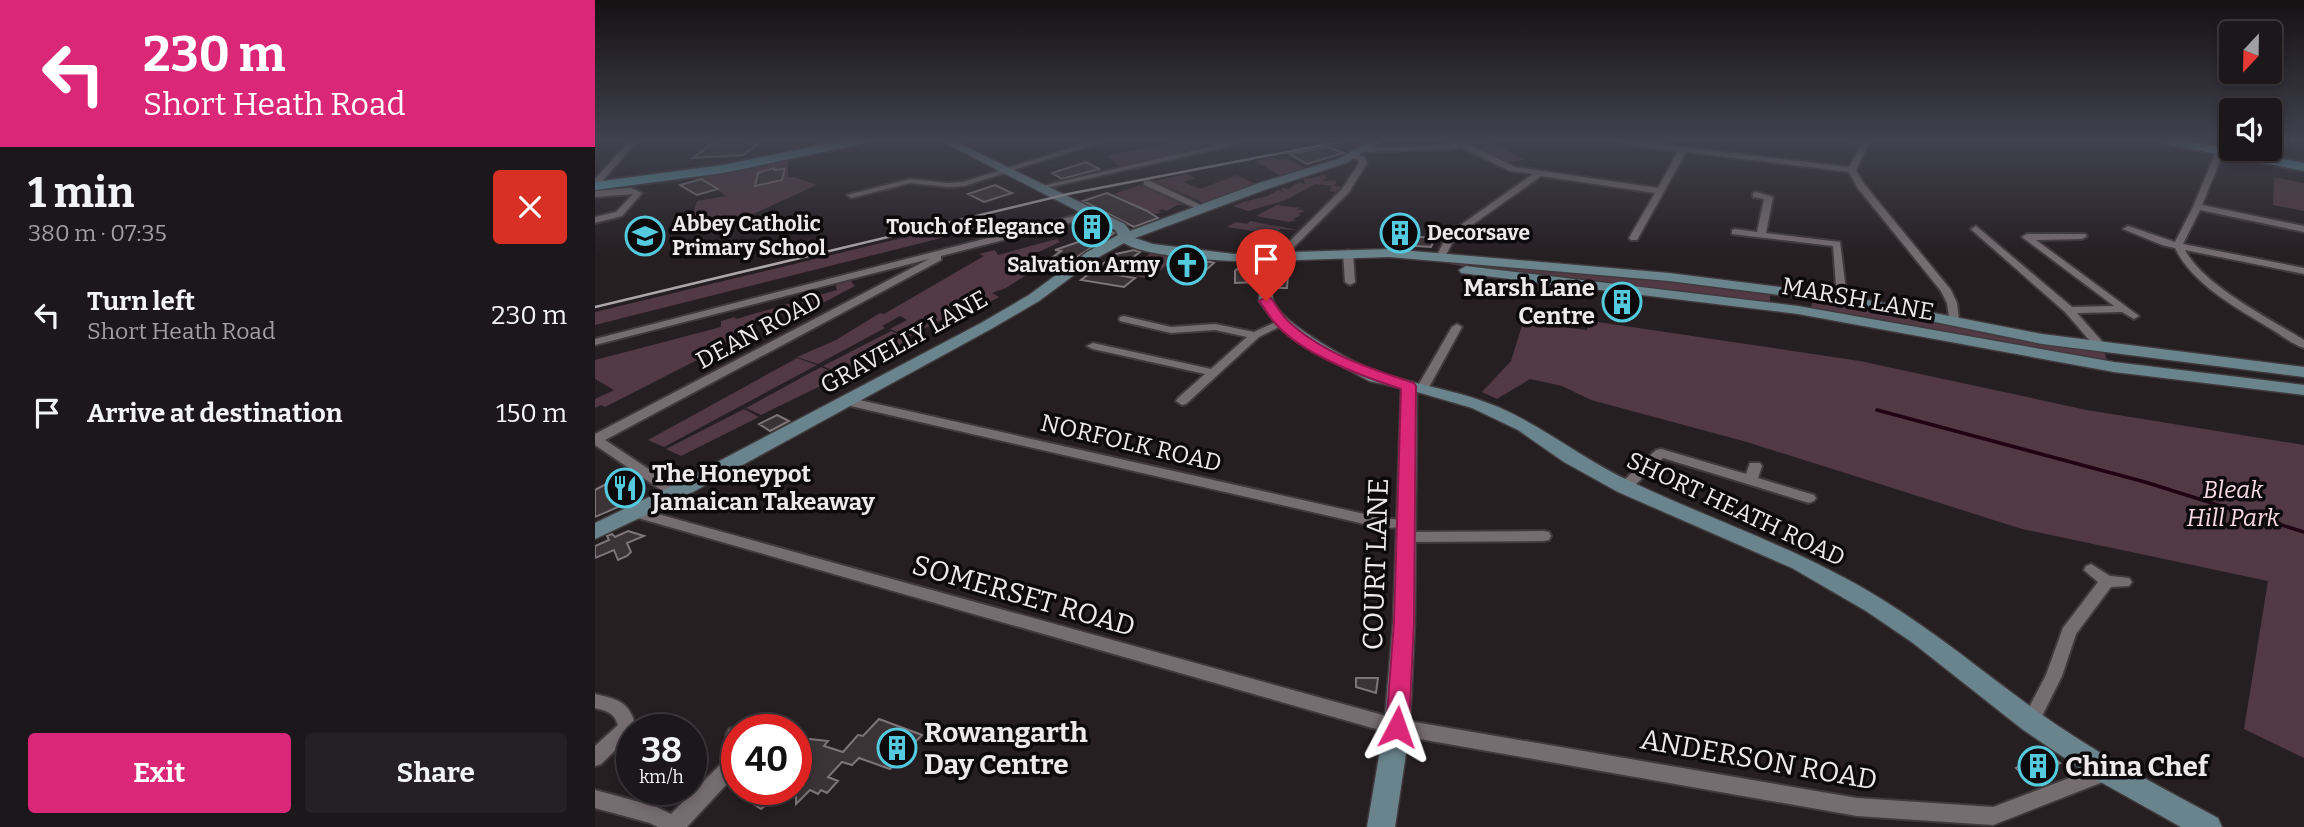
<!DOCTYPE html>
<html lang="en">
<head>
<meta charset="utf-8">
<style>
  body { margin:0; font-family:Bitter,serif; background:#252023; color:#f1f3f6; height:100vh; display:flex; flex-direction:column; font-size:26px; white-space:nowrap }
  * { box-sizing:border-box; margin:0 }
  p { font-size:23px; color:#a09fa2 }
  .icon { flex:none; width:38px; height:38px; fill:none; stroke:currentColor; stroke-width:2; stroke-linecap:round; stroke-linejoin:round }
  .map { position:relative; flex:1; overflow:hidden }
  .details { display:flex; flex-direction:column; background:#1c171a; width:595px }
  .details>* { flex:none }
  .hud { background:#db2777; color:#fff; overflow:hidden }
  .needle { width:46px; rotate:202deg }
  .tools { position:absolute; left:1624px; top:21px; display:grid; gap:14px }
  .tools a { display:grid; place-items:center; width:63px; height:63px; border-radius:7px; background:#1c171a; box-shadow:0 4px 10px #0003,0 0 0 2px #3a3639; font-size:35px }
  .speed { position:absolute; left:21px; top:714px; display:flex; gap:14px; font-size:35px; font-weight:700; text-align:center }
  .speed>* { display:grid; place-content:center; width:91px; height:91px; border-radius:50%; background:#1c171a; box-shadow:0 4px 10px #0003,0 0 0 2px #3a3639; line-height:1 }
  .speed small { font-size:18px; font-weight:400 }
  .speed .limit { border:10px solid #d22; background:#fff; color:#111 }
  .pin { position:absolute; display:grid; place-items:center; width:60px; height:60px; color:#fff; margin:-72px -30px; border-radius:50% 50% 50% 0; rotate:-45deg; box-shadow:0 0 7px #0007 }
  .pin .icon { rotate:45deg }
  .me { position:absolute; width:77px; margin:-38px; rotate:4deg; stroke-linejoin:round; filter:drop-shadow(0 0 5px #0008) }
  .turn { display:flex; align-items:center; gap:24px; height:147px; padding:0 28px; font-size:32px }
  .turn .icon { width:91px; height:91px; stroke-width:2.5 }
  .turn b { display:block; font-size:49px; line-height:60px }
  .round { display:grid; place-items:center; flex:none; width:74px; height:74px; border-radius:7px; background:#252023 }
  .summary { display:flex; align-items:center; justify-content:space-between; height:119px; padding:0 28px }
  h1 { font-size:42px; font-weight:700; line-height:52px }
  .button { display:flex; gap:14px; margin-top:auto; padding:14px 28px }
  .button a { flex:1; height:80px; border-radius:7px; background:#db2777; color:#fff; font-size:28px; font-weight:700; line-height:80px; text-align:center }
  .button a+a { background:#252023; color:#f1f3f6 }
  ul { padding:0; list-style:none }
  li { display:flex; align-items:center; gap:21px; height:98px; padding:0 28px }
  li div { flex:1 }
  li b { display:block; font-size:26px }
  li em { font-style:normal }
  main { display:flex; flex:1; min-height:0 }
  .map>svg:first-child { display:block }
</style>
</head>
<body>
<main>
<section class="details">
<div class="hud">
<div class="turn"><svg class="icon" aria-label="left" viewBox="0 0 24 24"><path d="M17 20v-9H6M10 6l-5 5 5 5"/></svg><div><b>230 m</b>Short Heath Road</div></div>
</div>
<div class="summary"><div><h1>1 min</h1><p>380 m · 07:35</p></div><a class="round" style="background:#d93025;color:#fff"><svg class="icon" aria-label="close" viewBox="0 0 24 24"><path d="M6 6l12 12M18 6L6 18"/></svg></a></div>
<ul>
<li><svg class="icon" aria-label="left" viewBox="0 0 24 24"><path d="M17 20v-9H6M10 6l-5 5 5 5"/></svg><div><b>Turn left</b><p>Short Heath Road</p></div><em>230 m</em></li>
<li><svg class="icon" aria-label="arrive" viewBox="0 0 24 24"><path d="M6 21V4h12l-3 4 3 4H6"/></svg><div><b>Arrive at destination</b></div><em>150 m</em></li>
</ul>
<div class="button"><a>Exit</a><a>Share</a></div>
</section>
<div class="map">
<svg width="1709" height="827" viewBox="0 0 1709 827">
  <rect width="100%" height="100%" fill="#261f22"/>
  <path fill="#523944" d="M569,139H621L615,140L622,145L525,167L512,156L574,143Z
    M891,140L929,159C910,168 893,154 875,144Z
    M679,157L684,160L691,158L709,168L686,176L660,161Z
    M193,159V177H200L222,185L125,229L92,233L102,201L131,196L104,177Z
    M591,174L600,178L589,182L605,189L642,175L662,185L609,203L559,181Z
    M728,175L732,177L727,181H742L739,186L746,187L740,192L734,191L737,186L720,184L691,200L653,211L638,206L651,201L655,203L652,201L673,196L683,190L688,192L686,188L693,189L704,182L710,184L709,180L704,178L708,176L713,179Z
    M1679,177L1709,183V211L1678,205Z
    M545,185L589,205H582L572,211L567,209L563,211L567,213L559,214L519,194Z
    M682,205L706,208L701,209L710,211L703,214L706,215L698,219L701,220L694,222L661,216Z
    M394,217L398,222L386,226V228L0,325V312Z
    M655,221L703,230L685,229L684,231L689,232L679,235L685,237L675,239L680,241L662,239L668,234L664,232L632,227L641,222L652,224Z
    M462,239L465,242L424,261L447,265L411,288L397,293L404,297L389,305L381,302L313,337L295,329L312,320L305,316L287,326L290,328L223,364L202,357L241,340L285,313L289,314L389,256L384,254L400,250L403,255Z
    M557,252L583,256L555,279L530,274Z
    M855,261L1034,275L1175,293V302L1171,304L898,272L855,264Z
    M255,280L260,286L220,307L213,305L147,329L155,333L10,407L6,405L0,408V399L19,390L0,379V360L126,327V321L140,317L141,319L242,290L240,284Z
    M1218,297L1509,351L1513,363L1216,309Z
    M928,322L992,330L994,323L1003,322L1265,361L1492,410L1709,445V758L1649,729L1673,581L1427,529L1152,442L996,400L967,386L935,379L902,399L887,392L916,361Z
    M296,331L318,340L247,375L228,366Z
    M202,358L222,365L69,447L53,440Z
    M226,367L246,376L166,415L151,408Z
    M149,409L164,417L86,456L71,449Z"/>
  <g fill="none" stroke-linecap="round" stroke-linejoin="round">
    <path stroke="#210313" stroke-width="3.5" d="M1282,410L1550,482L1709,532"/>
  </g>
  <path fill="#3b3336" stroke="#7e7579" stroke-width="2" d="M122,139H163L155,144H163L148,155L98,158Z
    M733,147L749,153L712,164L694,154Z
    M491,162L504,169L467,179L457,173Z
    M179,168V170L190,169L187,180L160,186L163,173Z
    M106,179L123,189L102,195L85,185Z
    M400,185L417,193L389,202L373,194Z
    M512,193L552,211L563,218L539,227L488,201Z
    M500,222L515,230L495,238L481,230Z
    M801,227L815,228L811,236L840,238L836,247L792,244Z
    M515,231L519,233L465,268L447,265L466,251L460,250Z
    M539,250L545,252L516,274L540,278L529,287L486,280L521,254Z
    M592,260L616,262L619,263L597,282L583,280L593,271L581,269Z
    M685,263H694L692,288H682Z
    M648,264L663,269L662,282L640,283V271Z
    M1012,295L1044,299L1041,309L1009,305Z
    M182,415L194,421L175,431L164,424Z
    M30,474L46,497L0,517V490Z
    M33,531L49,536L32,543L36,552L32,556L23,560L19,550L0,558V546L14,540L12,536L17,534L20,537Z
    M761,678H783L781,693L761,687Z
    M284,719L327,735L295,769L264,758L257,765L247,762L233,777L243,781L232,793L226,790L223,794L215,790L201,804V750L215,739L233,741L229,746L248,752L263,735L268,736Z
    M1451,752L1465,763L1433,780L1421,768Z
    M162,789H190L166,809L153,800Z"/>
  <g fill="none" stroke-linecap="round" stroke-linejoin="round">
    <defs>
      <path id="street" d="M36,139H44L3,186H0V179Z
        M505,139H516L369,186L353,187L315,183L256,198L252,195L315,179L353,183L368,182Z
        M637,139H645L647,141L623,149L447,189L443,187L621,145Z
        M877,139H889L873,144L920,167L1063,188L1083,151L1033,145L1020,139L1254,167L1266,145L1242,139H1276L1261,170L1269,184L1356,290L1362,303L1364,321L1359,324L1355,323L1352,303L1346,291L1262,187L1254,172L1091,152L1042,240H1036L1034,238L1060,193L946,176L860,237L849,259H843L841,257L853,234L938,174L915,171L865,147L855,149L769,152L765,150L769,148L855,145Z
        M1622,149L1629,151L1607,205L1709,226V232L1605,210L1588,244L1709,268V274L1590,250C1608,285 1675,319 1709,340V348C1697,344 1686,335 1676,329C1642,308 1598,285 1580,248L1567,245L1528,229L1533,226L1536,227L1580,242L1598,207Z
        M755,154L770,157L772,163L754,192L700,246L693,259H687L685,257L693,243L748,188L764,163L763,160L755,158Z
        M549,181H555L612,208L605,210L549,185Z
        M36,188L47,193L27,216L0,223V217L21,212L38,194L0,197V191Z
        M1161,192L1178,197L1171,233L1245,242L1252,299L1251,301L1247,302L1242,299L1238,246L1137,234V230L1140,229L1162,232L1169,199L1158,197V193Z
        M498,211L501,212V216L346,256V260L10,440L85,490L87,493L85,496H75L0,445V434L334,259L0,345V339Z
        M1381,226L1477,307L1519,306L1427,237L1432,234H1490L1492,236L1487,239L1441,240L1544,316L1539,319L1527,312L1482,313L1512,347L1510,349H1502L1470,312L1378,231L1376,229Z
        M753,250L758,253L760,282L755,285L750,282L748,253Z
        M529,316L576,327L620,324L659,332L683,321L687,320L692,323L664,337L591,404L587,405L581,401L583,398L610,374L498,349L492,346L498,343L616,369L652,337L620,330L576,333L525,321L524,319L525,317Z
        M862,324L867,327L833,389L831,392H823L821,389L857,327Z
        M251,397L787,518L816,521L818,524L816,527L787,528L247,404L245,401Z
        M1066,449L1151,474L1155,463H1165L1167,466L1163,478L1219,495L1221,498L1219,501L1214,503L1068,458L1035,490H1025L1023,487L1025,484L1061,450Z
        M41,508L802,719L1262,798L1398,807L1511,764L1518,766L1520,772L1518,778L1398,825L1262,816L802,735L36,516L34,513L36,510Z
        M949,531L954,532L956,536L954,540L949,541L811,542L806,541L804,537L806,533L811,532Z
        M1496,564L1515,576L1534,578L1537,582L1534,586L1516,587L1481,634L1467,676L1442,726L1436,729L1430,726L1427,721L1451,675L1468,628L1503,582L1489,570L1491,566Z
        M0,694C24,700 34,701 41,727L40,730H37V734L6,764L0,766V746L23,725C19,712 11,711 0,708Z
        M142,727L148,730H142V743L134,741L131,735L134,729Z
        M142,752V773L92,827H63L55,823L0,808V790L59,806L76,814L136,754Z"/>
      <path id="secondary" d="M342,139H355L530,224L535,231L664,183L743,159L778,139H791L751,163L672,189L540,238L558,244L639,254L794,249L1074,273L1247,295L1447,334L1709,367V377L1447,344L1247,303L1074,281L794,257L675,261L680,266C679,276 676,290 678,300C684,323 765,367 788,374C830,387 872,392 912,411C956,432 994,463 1039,483C1122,522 1210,551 1288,600C1343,634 1392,675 1443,712C1500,753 1562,785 1623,818L1627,827H1586L1502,780L1427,729L1318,643L1271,611L1197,568L1023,492L969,462L923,430L877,408L822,392L820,622L815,727L800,827H772L789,727L798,622L806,388L774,381L707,345L682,326L664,301L666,267L660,261C633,262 549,257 529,243L502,258L444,301L396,329L87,498L0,539V523L73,488L386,323L434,295L492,252L523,235L520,230Z
        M871,266L1203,306L1519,362L1709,385V395L1519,372L1203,314L866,273L864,270Z"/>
      <path id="primary" d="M254,139H277L271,143L128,173L0,190V182L128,165Z
        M1560,139H1584L1709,163V171L1566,143Z"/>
    </defs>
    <use href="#street" stroke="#403a3c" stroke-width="4"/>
    <use href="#secondary" stroke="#403a3c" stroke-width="3"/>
    <use href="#primary" stroke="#403a3c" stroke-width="4"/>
    <use href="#street" fill="#766d70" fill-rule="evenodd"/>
    <use href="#secondary" fill="#69848c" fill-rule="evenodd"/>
    <use href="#primary" fill="#5d9ca8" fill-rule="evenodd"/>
    <path stroke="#aca6a9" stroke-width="2.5" d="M0,307L473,194L759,139"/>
  </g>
  <linearGradient id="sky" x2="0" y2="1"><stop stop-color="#151113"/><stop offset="0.55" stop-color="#41424f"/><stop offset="1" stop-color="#41424f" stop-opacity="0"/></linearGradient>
  <rect width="1709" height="255" fill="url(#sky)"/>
  <path fill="#db2777" stroke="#8e194d" stroke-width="2" d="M671,297L676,298C681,305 686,314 692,320C726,353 776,369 819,383L821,386L819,622L814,727L810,734L802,737L794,734L791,727L799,622L806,389C769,377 706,354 680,323C674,317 670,308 664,301Z"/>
  <defs>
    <symbol id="building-ring" viewBox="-11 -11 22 22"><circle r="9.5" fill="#0d0a0b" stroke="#54cade" stroke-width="1.5"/><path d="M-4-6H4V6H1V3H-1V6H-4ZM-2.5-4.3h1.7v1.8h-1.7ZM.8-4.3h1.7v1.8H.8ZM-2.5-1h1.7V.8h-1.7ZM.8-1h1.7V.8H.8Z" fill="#54cade"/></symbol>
    <symbol id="school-ring" viewBox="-11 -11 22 22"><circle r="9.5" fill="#0d0a0b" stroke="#54cade" stroke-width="1.5"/><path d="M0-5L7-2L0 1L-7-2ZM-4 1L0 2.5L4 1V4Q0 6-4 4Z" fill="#54cade"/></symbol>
    <symbol id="church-ring" viewBox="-11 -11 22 22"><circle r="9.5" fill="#0d0a0b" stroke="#54cade" stroke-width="1.5"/><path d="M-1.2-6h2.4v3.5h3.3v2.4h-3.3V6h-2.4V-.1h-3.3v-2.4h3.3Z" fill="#54cade"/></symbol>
    <symbol id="restaurant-ring" viewBox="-11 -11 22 22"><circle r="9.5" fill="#0d0a0b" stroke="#54cade" stroke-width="1.5"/><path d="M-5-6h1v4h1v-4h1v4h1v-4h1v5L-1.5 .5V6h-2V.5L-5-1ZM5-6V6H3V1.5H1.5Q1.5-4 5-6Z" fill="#54cade"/></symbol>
  </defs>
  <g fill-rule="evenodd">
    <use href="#building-ring" x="475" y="205" width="44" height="44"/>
    <use href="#building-ring" x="783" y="211" width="44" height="44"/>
    <use href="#school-ring" x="28" y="214" width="44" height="44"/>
    <use href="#church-ring" x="570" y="243" width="44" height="44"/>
    <use href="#building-ring" x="1005" y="280" width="44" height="44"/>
    <use href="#restaurant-ring" x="8" y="466" width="44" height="44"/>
    <use href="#building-ring" x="280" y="726" width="44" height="44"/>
    <use href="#building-ring" x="1421" y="744" width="44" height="44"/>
  </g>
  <g text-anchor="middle" stroke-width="7" stroke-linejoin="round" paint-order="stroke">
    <g font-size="21" font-weight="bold" fill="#ede8ea" stroke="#0d0a0b" text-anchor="start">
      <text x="77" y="231">Abbey Catholic<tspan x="77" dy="24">Primary School</tspan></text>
      <text x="470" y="234" text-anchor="end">Touch of Elegance</text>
      <text x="832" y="240">Decorsave</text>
      <text x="565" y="272" text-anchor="end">Salvation Army</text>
    </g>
    <g font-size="24" font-weight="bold" fill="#ede8ea" stroke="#0d0a0b" text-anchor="end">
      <text x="1000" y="296">Marsh Lane<tspan x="1000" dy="28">Centre</tspan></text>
      <text x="57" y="482" text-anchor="start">The Honeypot<tspan x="57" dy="28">Jamaican Takeaway</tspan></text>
    </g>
    <g font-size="24" fill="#ede8ea" stroke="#0d0a0b">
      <text transform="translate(1263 299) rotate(10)" y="8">MARSH LANE</text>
      <text transform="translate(164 330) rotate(-28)" y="8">DEAN ROAD</text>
      <text transform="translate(309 342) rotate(-29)" y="8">GRAVELLY LANE</text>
      <text transform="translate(536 443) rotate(13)" y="8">NORFOLK ROAD</text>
      <text transform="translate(1141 509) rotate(25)" y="8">SHORT HEATH ROAD</text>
    </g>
    <g font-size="24" font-style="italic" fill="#f7dae6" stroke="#0d0a0b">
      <text x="1638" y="498">Bleak<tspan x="1638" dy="28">Hill Park</tspan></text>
    </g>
    <g font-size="28" fill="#ede8ea" stroke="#0d0a0b">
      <text transform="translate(780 564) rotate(-88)" y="10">COURT LANE</text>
      <text transform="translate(429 595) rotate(16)" y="10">SOMERSET ROAD</text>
      <text transform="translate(1164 759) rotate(10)" y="10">ANDERSON ROAD</text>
    </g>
    <g font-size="28" font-weight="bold" fill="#ede8ea" stroke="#0d0a0b" text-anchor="start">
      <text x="329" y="742">Rowangarth<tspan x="329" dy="32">Day Centre</tspan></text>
      <text x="1470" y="776">China Chef</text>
    </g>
  </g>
</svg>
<div class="tools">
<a><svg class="needle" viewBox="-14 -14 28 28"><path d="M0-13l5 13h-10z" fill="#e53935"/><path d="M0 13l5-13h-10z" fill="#a09fa2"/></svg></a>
<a><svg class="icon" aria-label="sound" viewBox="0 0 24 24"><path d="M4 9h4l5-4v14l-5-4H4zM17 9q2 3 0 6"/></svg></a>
</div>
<div class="speed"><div>38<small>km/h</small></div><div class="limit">40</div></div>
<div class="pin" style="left:671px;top:301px;background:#d93025"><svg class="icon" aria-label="arrive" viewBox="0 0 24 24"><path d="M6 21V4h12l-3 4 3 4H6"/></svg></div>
<svg class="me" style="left:802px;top:727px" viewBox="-20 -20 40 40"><path d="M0-17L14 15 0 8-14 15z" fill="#db2777" stroke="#fff" stroke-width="4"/></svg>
</div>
</main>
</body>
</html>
